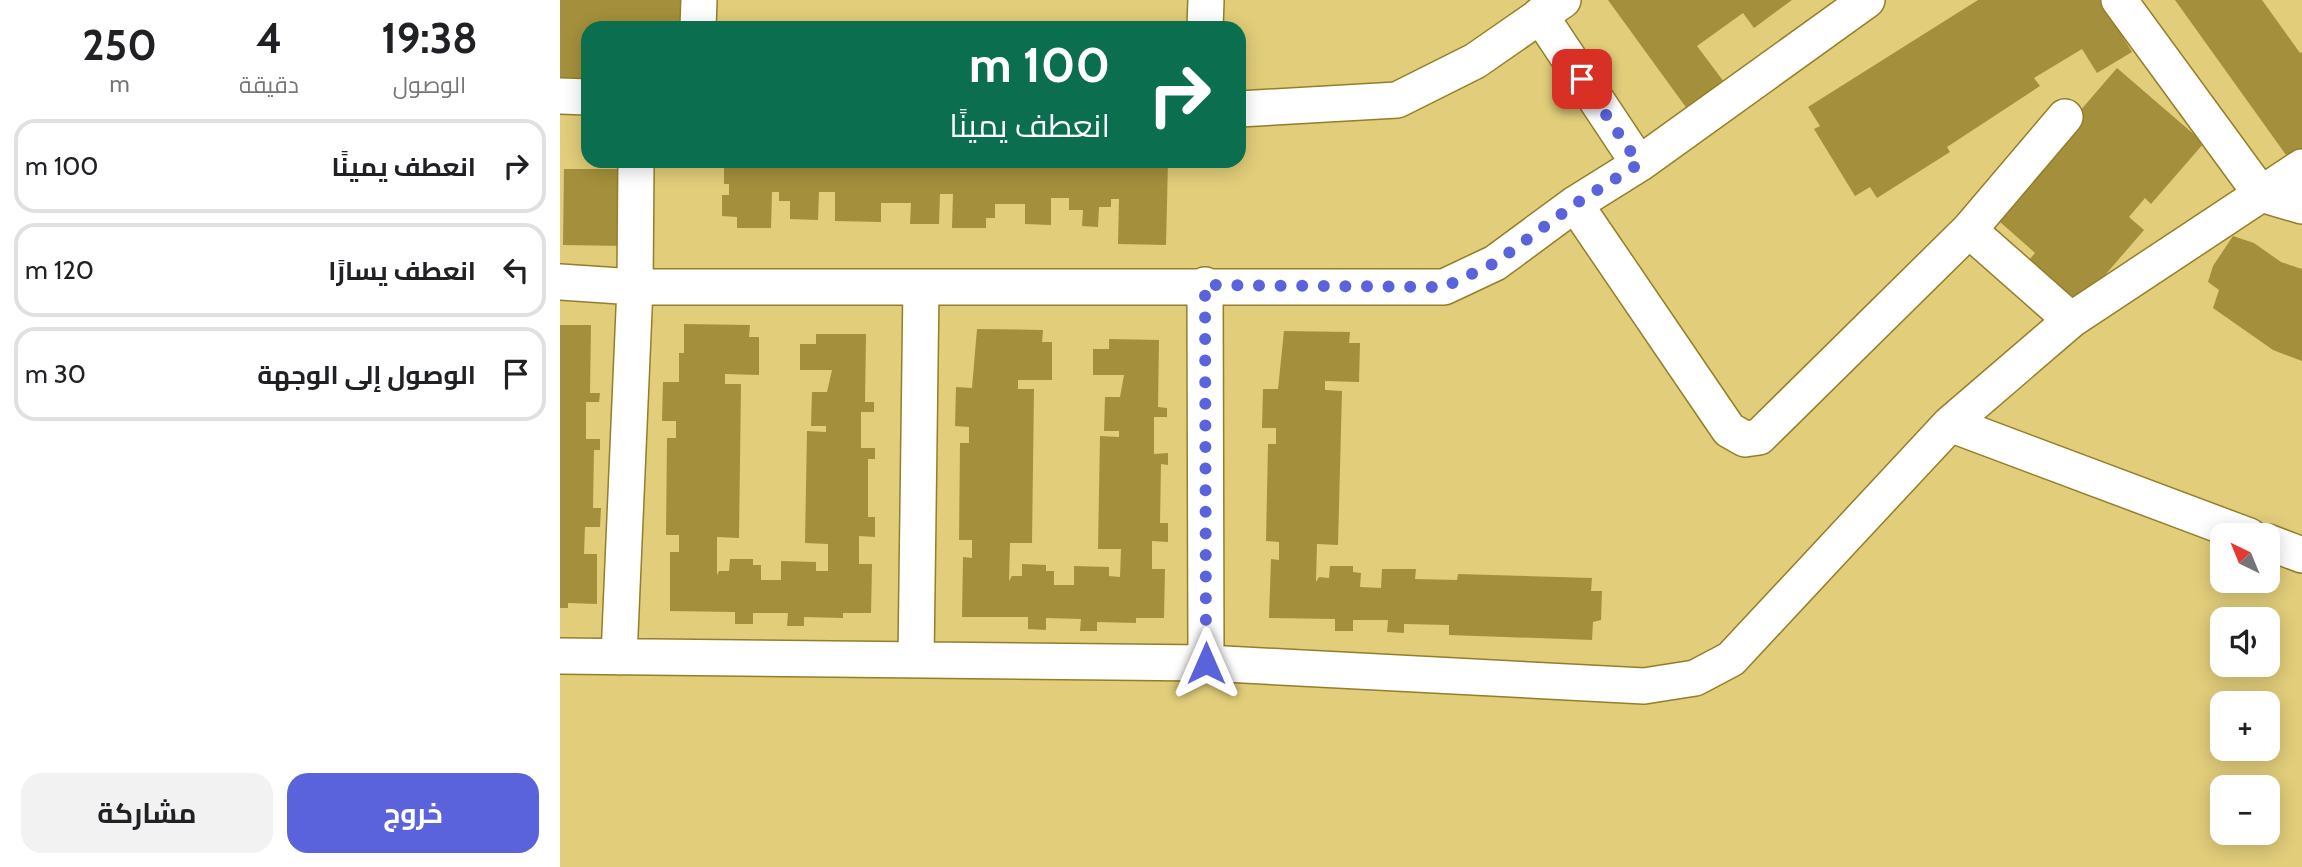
<!DOCTYPE html>
<html lang="ar">
<head>
<meta charset="utf-8">
<style>
  body { margin:0; font-family:Cabin,Cairo,sans-serif; background:#f2f2f2; color:#202124; direction:rtl; height:100vh; display:flex; flex-direction:column; font-size:26px; white-space:nowrap }
  * { box-sizing:border-box; margin:0 }
  p { font-size:23px; color:#757577 }
  .icon { flex:none; width:38px; height:38px; fill:none; stroke:currentColor; stroke-width:2; stroke-linecap:round; stroke-linejoin:round }
  .map { position:relative; flex:1; overflow:hidden; direction:ltr }
  .side { display:flex; flex-direction:column; background:#fff; width:560px }
  .side>* { flex:none }
  .hud { position:absolute; left:21px; top:21px; width:665px; height:147px; border-radius:21px; box-shadow:0 4px 18px #0003; direction:rtl; background:#0b6e4f; color:#fff; overflow:hidden }
  .needle { width:46px; rotate:317deg }
  .tools { position:absolute; left:1650px; top:523px; display:grid; gap:14px }
  .tools a { display:grid; place-items:center; width:70px; height:70px; border-radius:14px; background:#fff; box-shadow:0 4px 18px #0003; font-size:35px }
  .pin { position:absolute; display:grid; place-items:center; width:60px; height:60px; color:#fff; margin:-30px; border-radius:14px; box-shadow:0 4px 10px #0006 }
  .me { position:absolute; width:77px; margin:-38px; rotate:0deg; stroke-linejoin:round; filter:drop-shadow(0 0 5px #0008) }
  .turn { display:flex; align-items:center; gap:24px; height:147px; padding:0 21px; font-size:32px }
  .turn .icon { width:91px; height:91px; stroke-width:2.5 }
  .turn b { display:block; font-size:49px; line-height:60px }
  .eta { display:flex; justify-content:space-evenly; align-items:center; height:119px; text-align:center }
  .eta b { font-size:42px; font-weight:700; line-height:49px }
  .primary-button { display:flex; gap:14px; margin-top:auto; padding:14px 21px }
  .primary-button a { flex:1; height:80px; border-radius:21px; background:#5a63db; color:#fff; font-size:28px; font-weight:700; line-height:80px; text-align:center }
  .primary-button a+a { background:#f2f2f2; color:#202124 }
  ul { padding:0; list-style:none }
  li { display:flex; align-items:center; gap:21px; height:94px; margin:0 14px 10px; padding:0 7px; border:4px solid #e0e0e0; border-radius:21px }
  li div { flex:1 }
  li b { display:block; font-size:26px }
  li em { font-style:normal }
  main { display:flex; flex:1; min-height:0 }
  .map>svg:first-child { display:block }
</style>
</head>
<body>
<main>
<div class="map">
<svg width="1742" height="867" viewBox="0 0 1742 867">
  <rect width="100%" height="100%" fill="#e1cd7a"/>
  <path fill="#a4903c" d="M0,0H128L131,28H28V88L0,87Z
    M1048,0H1232L1194,28L1183,13L1137,46L1170,90L1133,117Z
    M1418,0H1540L1572,52L1537,73L1522,49L1474,78L1480,86L1387,147L1390,152L1317,198L1310,187L1295,196L1254,129L1260,126L1248,107Z
    M1615,0H1702L1740,53L1742,52V160L1734,166Z
    M1557,68L1644,143L1591,204L1585,198L1569,217L1584,230L1520,304L1469,260L1475,253L1431,214Z
    M164,161H608L606,245L558,244L559,199H551V207H539L538,227L522,226L523,210H509V198H491V225L465,224V204H435V218H426V228H392L393,194H380L379,224H350L351,203H321V222L275,221V192H259L258,220L230,219V201H219V192H212L211,228H177V217L162,216V195H169V184H164Z
    M4,169H69L68,246L3,245Z
    M1673,236L1694,243L1721,262L1742,269V361L1713,350L1653,308L1659,290L1648,282L1653,266Z
    M124,324L190,325L189,337H199V375L165,374V384H181L179,538L157,537V575L159,571H169L170,559H193V565H201V580H221V561L256,562V571H268V544L245,543L247,431L266,432V426H251L252,392H267L272,370H240V344H256V334H306L305,402H314V412H301V448H315V459H308V517H315V537L299,536V564H312L311,613H283V618L244,617V626H227L228,613H193V624H175V612L110,611V552H119V535H106L107,438H116V421H102L103,382H119V353H124Z
    M0,325H31L30,393H40L39,402H26V439H40V450H34L33,508H41L40,527H25L24,554H37V604L8,603V608H0Z
    M417,329L483,330L482,342H492V380H458V389H474L472,543H450L449,581L452,576H462V564L486,565V571H494V585H514V566L549,567V576L560,577L561,549H538L540,436L559,437V431H544L545,397H560L564,375H533V349H549V339L599,340L598,407L607,408V417H594V454L608,453V465L601,464L600,523H608V542L592,541V569H605L604,618H576V623L537,622V631H520L521,619L486,618V630L468,629V617H402L403,557L412,558V540H399L400,443H409V427L395,426L396,387L412,388Z
    M724,331L790,332L789,343H800L799,382L765,381V390L782,391L778,545L757,544L756,582L759,577L769,578L770,566H793V572L801,573L800,587L821,588L822,569H856L855,579L897,580L898,574L1032,578L1031,591H1042L1041,620L1033,622L1032,640L889,635V625L844,624V633L827,632L828,620H793V631H775V619L709,618L711,559L719,560V542L706,541L708,444H716V428H702L703,389H718Z"/>
  <g fill="none" stroke-linecap="round" stroke-linejoin="round">
    <defs>
      <path id="minor" d="M1559,0L1701,194L1742,206
        M980,15L1079,164
        M138,28L139,0
        M645,28L646,0
        M0,96L28,97
        M679,109L837,100L915,61L1003,0
        M1015,204L1169,430L1185,439L1199,437L1409,230L1505,117
        M1409,230L1511,320
        M0,282L75,287H884L935,263L1015,204L1079,164L1307,0
        M645,285L646,663
        M1390,424L1511,320L1742,167
        M1708,542L1742,555
        M0,656L646,663L1084,686L1135,678L1171,659L1390,424L1689,536
        M59,657L75,287L76,161
        M356,660L361,287"/>
    </defs>
    <use href="#minor" stroke="#937f29" stroke-width="38"/>
    <use href="#minor" stroke="#fff" stroke-width="35"/>
  </g>
  <g fill="none" stroke-linecap="round" stroke-linejoin="round">
    <path stroke="#5a63db" stroke-width="12" stroke-dasharray="0 21.6" d="M646,663L645,285L884,287L935,263L1015,204L1079,164L1022,79"/>
  </g>
</svg>
<div class="tools">
<a><svg class="needle" viewBox="-14 -14 28 28"><path d="M0-13l5 13h-10z" fill="#e53935"/><path d="M0 13l5-13h-10z" fill="#757577"/></svg></a>
<a><svg class="icon" aria-label="sound" viewBox="0 0 24 24"><path d="M4 9h4l5-4v14l-5-4H4zM17 9q2 3 0 6"/></svg></a>
<a>+</a>
<a>−</a>
</div>
<div class="pin" style="left:1022px;top:79px;background:#d93025"><svg class="icon" aria-label="arrive" viewBox="0 0 24 24"><path d="M6 21V4h12l-3 4 3 4H6"/></svg></div>
<svg class="me" style="left:646px;top:663px" viewBox="-20 -20 40 40"><path d="M0-17L14 15 0 8-14 15z" fill="#5a63db" stroke="#fff" stroke-width="4"/></svg>
<div class="hud">
<div class="turn"><svg class="icon" aria-label="right" viewBox="0 0 24 24"><path d="M7 20v-9h11M14 6l5 5-5 5"/></svg><div><b>100 m</b>انعطف يمينًا</div></div>
</div>
</div>
<section class="side">
<div class="eta">
<div><b>19:38</b><p>الوصول</p></div>
<div><b>4</b><p>دقيقة</p></div>
<div><b>250</b><p>m</p></div>
</div>
<ul>
<li><svg class="icon" aria-label="right" viewBox="0 0 24 24"><path d="M7 20v-9h11M14 6l5 5-5 5"/></svg><div><b>انعطف يمينًا</b></div><em>100 m</em></li>
<li><svg class="icon" aria-label="left" viewBox="0 0 24 24"><path d="M17 20v-9H6M10 6l-5 5 5 5"/></svg><div><b>انعطف يسارًا</b></div><em>120 m</em></li>
<li><svg class="icon" aria-label="arrive" viewBox="0 0 24 24"><path d="M6 21V4h12l-3 4 3 4H6"/></svg><div><b>الوصول إلى الوجهة</b></div><em>30 m</em></li>
</ul>
<div class="primary-button"><a>خروج</a><a>مشاركة</a></div>
</section>
</main>
</body>
</html>
